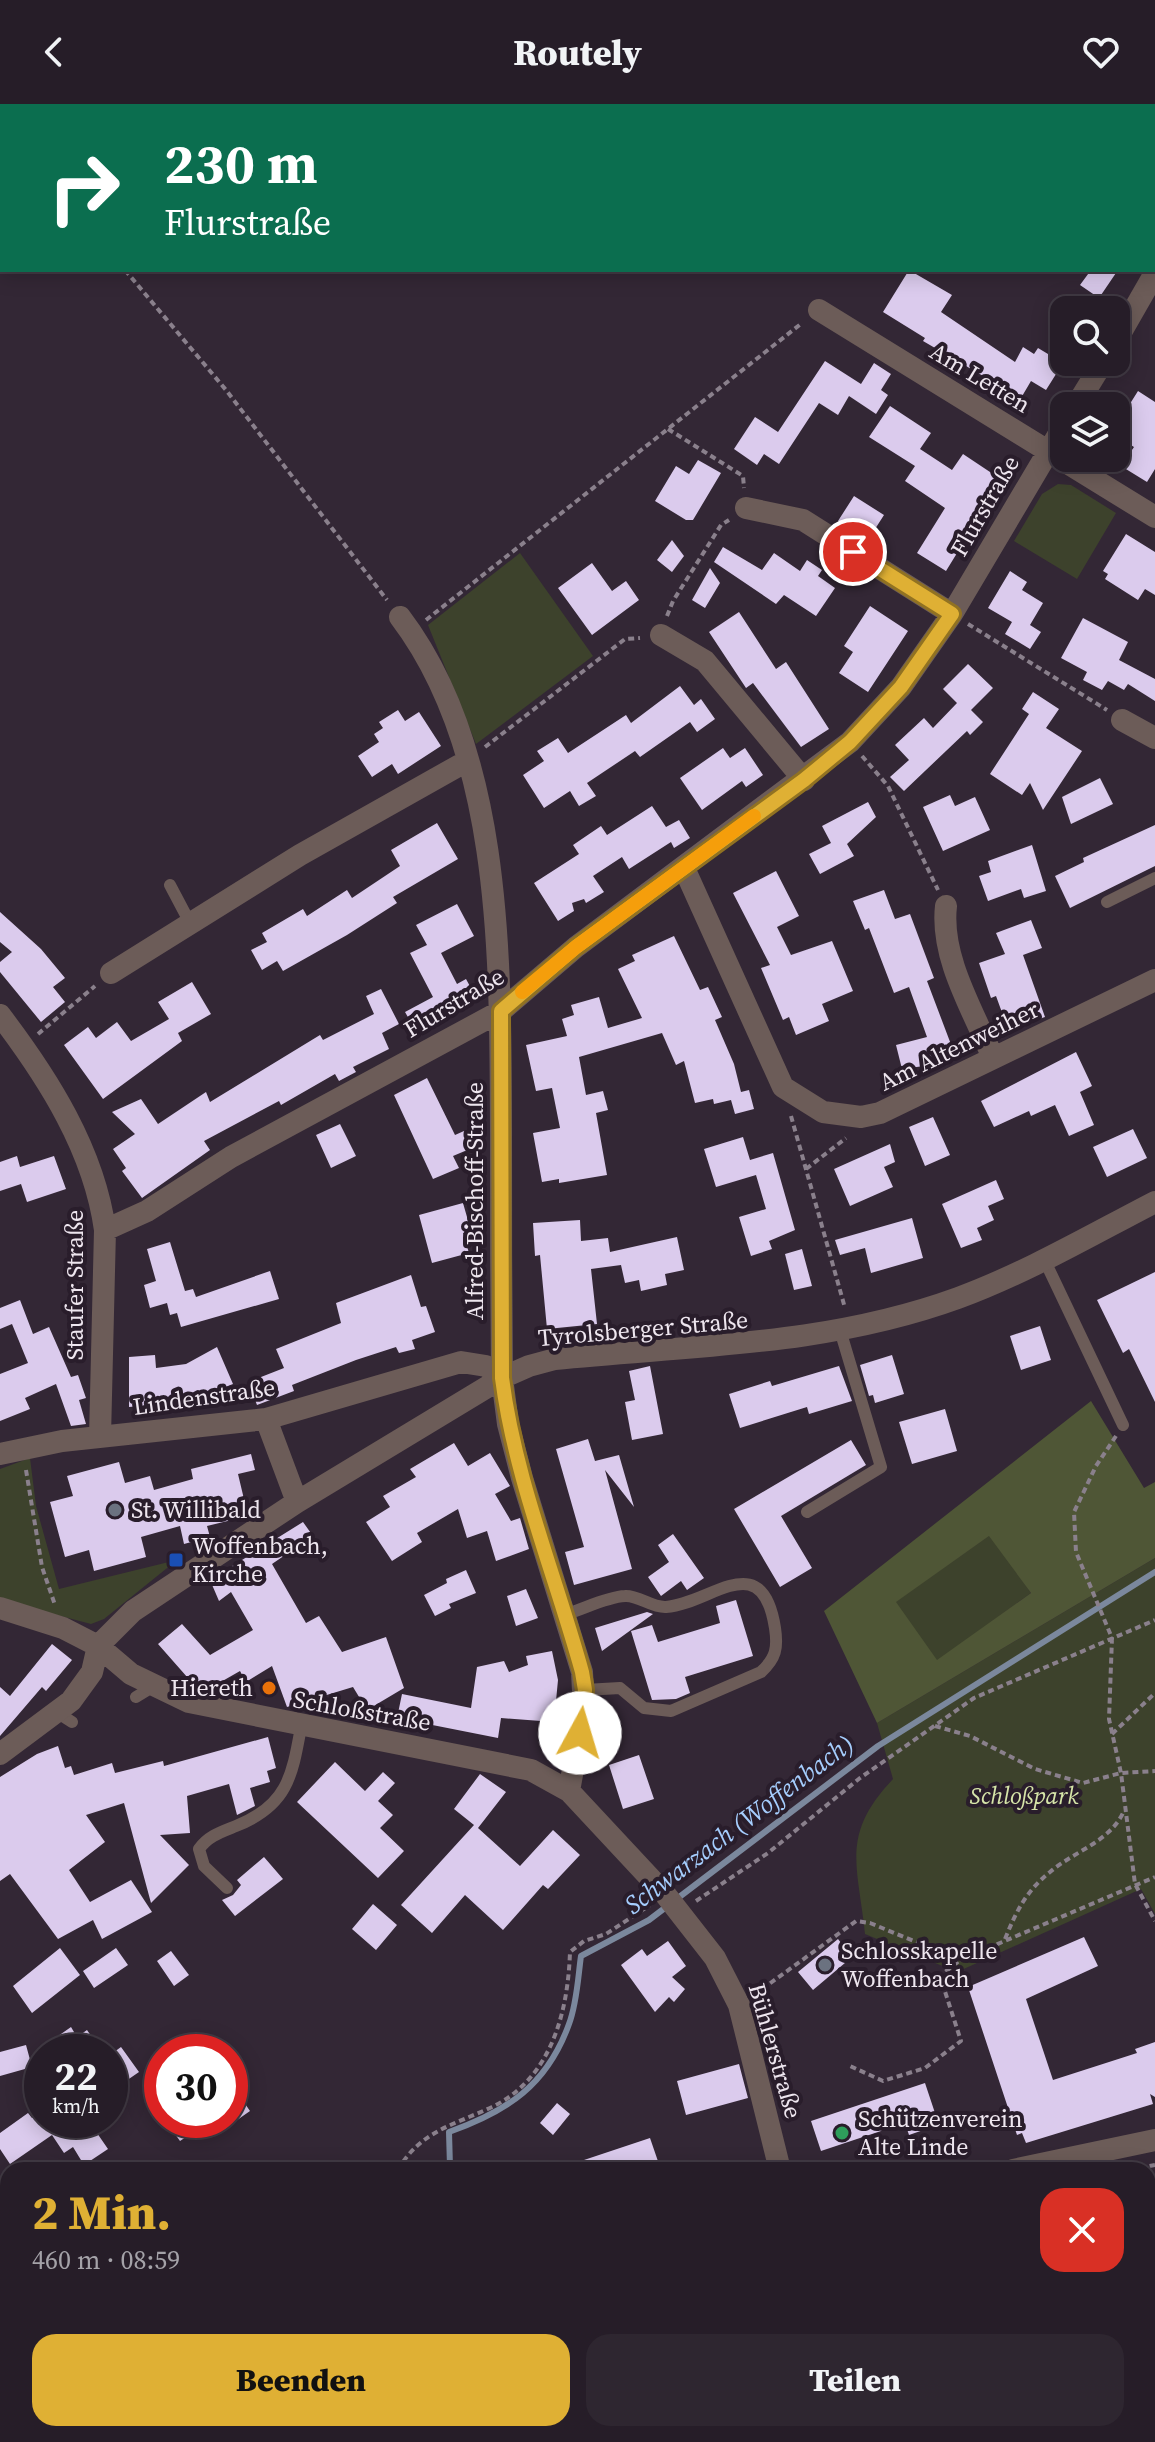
<!DOCTYPE html>
<html lang="de">
<head>
<meta charset="utf-8">
<style>
  body { margin:0; font-family:"Source Serif 4",serif; background:#2e2630; color:#f1f3f6; height:100vh; display:flex; flex-direction:column; font-size:30px; white-space:nowrap }
  * { box-sizing:border-box; margin:0 }
  p { font-size:26px; color:#a4a2a8 }
  .icon { flex:none; width:44px; height:44px; fill:none; stroke:currentColor; stroke-width:2; stroke-linecap:round; stroke-linejoin:round }
  .map { position:relative; flex:1; overflow:hidden }
  .side { position:absolute; left:0px; top:2058px; width:1156px; height:280px; display:flex; flex-direction:column; background:#261d28; border-radius:24px 24px 0 0; box-shadow:0 4px 20px #0003,0 0 0 2px #423b45 }
  .side>* { flex:none }
  .banner { position:absolute; left:0px; top:0px; width:1156px; height:168px; box-shadow:0 4px 20px #0003,0 0 0 2px #423b45; background:#0b6e4f; color:#fff; overflow:hidden }
  .buttons { position:absolute; left:1050px; top:192px; display:grid; gap:16px }
  .buttons a { display:grid; place-items:center; width:80px; height:80px; border-radius:16px; background:#261d28; box-shadow:0 4px 20px #0003,0 0 0 2px #423b45; font-size:40px }
  .speed { position:absolute; left:24px; top:1930px; display:flex; gap:16px; font-size:40px; font-weight:700; text-align:center }
  .speed>* { display:grid; place-content:center; width:104px; height:104px; border-radius:50%; background:#261d28; box-shadow:0 4px 20px #0003,0 0 0 2px #423b45; line-height:1 }
  .speed small { font-size:20px; font-weight:400 }
  .speed .limit { border:12px solid #d22; background:#fff; color:#111 }
  .pin { position:absolute; display:grid; place-items:center; width:68px; height:68px; color:#fff; margin:-34px; border:4px solid #fff; border-radius:50%; box-shadow:0 2px 8px #0007 }
  .me { position:absolute; width:88px; margin:-44px; rotate:6deg; stroke-linejoin:round; filter:drop-shadow(0 0 6px #0008) }
  .turn { display:flex; align-items:center; gap:28px; height:168px; padding:0 32px; font-size:36px }
  .turn .icon { width:104px; height:104px; stroke-width:2.5 }
  .turn b { display:block; font-size:56px; line-height:68px }
  .round { display:grid; place-items:center; flex:none; width:84px; height:84px; border-radius:24px; background:#2e2630 }
  .overview { display:flex; align-items:center; justify-content:space-between; height:136px; padding:0 32px }
  h1 { font-size:48px; font-weight:800; line-height:60px; color:#dfb034 }
  .action { display:flex; gap:16px; margin-top:auto; padding:16px 32px }
  .action a { flex:1; height:92px; border-radius:24px; background:#dfb034; color:#111; font-size:32px; font-weight:800; line-height:92px; text-align:center }
  .action a+a { background:#2e2630; color:#f1f3f6 }
  header { display:flex; justify-content:space-between; align-items:center; height:104px; padding:0 32px; background:#261d28; font-size:36px; font-weight:800 }
  .map>svg:first-child { display:block }
</style>
</head>
<body>
<header><svg class="icon" aria-label="back" viewBox="0 0 24 24"><path d="M15 5l-7 7 7 7"/></svg>Routely<svg class="icon" aria-label="heart" viewBox="0 0 24 24"><path d="M12 20l-8-8c-3-5 5-10 8-4 3-6 11-1 8 4z"/></svg></header>
<div class="map">
<svg width="1155" height="2338" viewBox="0 0 1155 2338">
  <rect width="100%" height="100%" fill="#332735"/>
  <path fill="#3d422c" d="M1058,380L1071,381L1116,409L1077,475L1014,437L1042,390Z
    M520,449L593,552L476,640L428,521Z
    M30,1354L36,1402L59,1485L177,1456L104,1515L91,1520L0,1496V1365Z
    M990,1431L1031,1489L937,1557L895,1498Z
    M1155,1454V1810L1141,1785L957,1868L865,1830C858,1761 840,1731 893,1675L877,1619Z"/>
  <path fill="#4f5636" fill-rule="evenodd" d="M1091,1297L1144,1384L1155,1378V1454L877,1619L824,1507ZM989,1432L1031,1489L937,1556L896,1498Z"/>
  <path fill="#4a607a" stroke="#7b889d" stroke-width="2" d="M8,2299V2330H114L122,2338H0V2305Z"/>
  <g fill="none" stroke-linecap="round" stroke-linejoin="round">
    <path stroke="#7b889d" stroke-width="6" d="M445,2066L450,2063L449,2028C508,2007 547,1981 569,1920C577,1899 578,1873 581,1852L649,1816L878,1642L1155,1468
      M0,2278L8,2274"/>
  </g>
  <path fill="#dbcbed" d="M909,166L952,191L941,208L1015,258L1023,243L1034,250L1038,244L1063,259L1046,286L1031,277L1021,294L923,237L925,234L883,208Z
    M1091,166H1118L1099,194L1080,181Z
    M825,257L861,280L874,259L891,270L881,286L888,291L876,310L849,292L838,311L819,299L779,360L764,350L757,361L734,345L755,313L778,328Z
    M1138,287L1155,298V365L1147,378L1121,362L1134,343L1116,332V322Z
    M890,302L931,329L920,345L952,366L963,350L1002,376L946,467L917,449L945,404L905,377L915,362L869,333Z
    M698,356L721,369L693,416H686L655,397L676,362L689,370Z
    M854,392L884,411L868,436L838,417Z
    M1126,430L1155,448V491L1145,485L1138,496L1105,475L1108,470L1103,467Z
    M672,436L684,452L672,468L657,456Z
    M723,443L762,466L774,449L800,467L807,456L822,466L818,472L835,484L816,512L784,491L776,500L714,458Z
    M592,459L612,487L626,477L639,496L592,531L558,484Z
    M710,464L720,479L705,504L692,496Z
    M1010,467L1027,478L1022,486L1043,499L1030,521L1041,528L1030,545L1005,530L1012,518L988,504Z
    M870,502L908,527L868,588L839,569L853,548L844,542Z
    M739,508L776,565L786,558L829,625L801,643L753,579L746,584L709,528Z
    M1083,514L1128,538L1119,556L1155,575V597L1128,580L1124,586L1108,577L1102,586L1083,576L1087,568L1061,554Z
    M968,560L993,584L971,606L983,618L970,631L967,627L904,687L890,673L909,656L895,641L924,614L933,624L957,599L943,585Z
    M680,582L694,601L701,595L715,615L697,628L690,618L640,653L635,647L587,679L596,692L579,702L570,687L544,704L523,671L544,657L537,647L558,634L568,649L626,611L631,619Z
    M1033,588L1059,605L1046,624L1082,647L1043,706L1030,679L1022,691L990,670L1029,610L1022,605Z
    M398,606L405,617L419,608L441,642L398,670L392,660L372,673L358,652L379,638L374,630L383,624L379,618Z
    M723,644L730,654L745,644L763,671L746,683L742,677L702,706L680,674Z
    M1100,674L1113,700L1071,720L1062,693Z
    M950,691L955,702L975,693L990,726L943,747L923,703Z
    M868,698L876,713L847,740L854,752L820,770L809,750L831,739L822,722Z
    M652,702L666,723L679,716L690,734L674,744L671,738L629,765L622,753L593,772L604,788L586,799L584,795L572,799L574,807L558,817L534,779L579,750L573,741L601,722L607,731Z
    M437,719L458,755L393,793L397,799L347,831L283,867L277,857L262,866L251,846L267,838L262,829L303,805L307,812L347,786L352,794L400,762L391,746Z
    M1155,721V762L1070,804L1055,772L1084,758L1083,754Z
    M1032,741L1046,787L1024,794L1021,785L988,797L979,772L991,768L988,757Z
    M776,767L799,812L777,823L791,851L832,837L853,887L822,900L829,917L796,931L789,913L783,916L761,864L770,861L733,789Z
    M884,786L895,815L910,810L934,874L927,877L955,951L924,962L902,965L896,941L927,933L909,883L894,889L869,824L865,826L853,797Z
    M457,800L474,832L441,849L457,880L466,875L478,897L417,929L405,908L433,893L410,849L427,841L416,821Z
    M0,808L41,845L65,874L53,883L65,898L41,918L0,868V858L12,848L0,838Z
    M1031,816L1042,844L1023,851L1045,913L1008,925L996,892L991,894L979,859L1005,850L996,829Z
    M674,832L700,886L708,883L722,913L715,916L734,960L741,988L749,986L754,1005L735,1010L731,996L714,1000L713,995L695,999L684,957L676,961L662,929L579,953L586,991L603,987L608,1006L596,1009L607,1071L559,1079V1075L542,1078L533,1029L560,1024L552,984L536,987L526,941L567,932L562,915L574,911L571,901L599,893L608,924L642,914L618,865L635,857L632,851Z
    M192,878L211,910L178,929L182,937L103,995L64,941L88,923L96,934L117,918L131,937L169,915L158,898Z
    M381,885L399,920L382,929L389,945L353,963L356,968L339,977L335,970L281,1001L279,997L204,1037L210,1046L142,1094L122,1067L126,1064L113,1045L135,1030L112,1008L141,995L158,1020L206,988L210,998L320,931L323,936L374,910L366,892Z
    M1076,948L1092,982L1080,988L1094,1021L1069,1032L1055,1001L1031,1012L1029,1007L994,1023L981,997Z
    M427,974L455,1031L464,1027L472,1044L453,1052L459,1064L433,1075L394,991Z
    M933,1013L950,1051L925,1062L909,1023Z
    M340,1020L356,1052L331,1064L316,1031Z
    M1133,1025L1147,1054L1107,1073L1093,1043Z
    M743,1033L750,1056L773,1049L795,1126L769,1137L772,1145L751,1152L739,1113L766,1105L756,1071L716,1083L704,1045Z
    M890,1040L895,1058L884,1063L893,1083L850,1102L834,1065Z
    M17,1052L20,1063L54,1052L66,1085L27,1098L21,1080L0,1087V1058Z
    M996,1076L1004,1095L988,1102L994,1116L977,1124L982,1136L961,1144L942,1100Z
    M463,1099L471,1127L463,1129L469,1149L432,1159L419,1111Z
    M912,1114L923,1154L871,1169L865,1144L840,1151L835,1136Z
    M580,1116L581,1137L608,1134L610,1148L677,1133L684,1166L665,1170L667,1181L641,1187L639,1176L625,1179L621,1161L591,1165L597,1220L547,1225L540,1151L535,1152L533,1119Z
    M170,1138L185,1187L193,1185L196,1193L270,1167L279,1195L181,1223L177,1209L170,1211L167,1199L150,1204L144,1181L156,1177L147,1145Z
    M802,1145L812,1182L794,1186L785,1150Z
    M1155,1168V1298L1129,1245L1123,1249L1097,1196Z
    M411,1171L421,1203L426,1202L435,1228L412,1236L415,1245L399,1249L396,1243L356,1256L292,1281L294,1287L257,1301L248,1278L284,1264L276,1245L341,1219L336,1199Z
    M20,1196L33,1230L49,1223L71,1273L78,1271L86,1294L79,1296L86,1320L71,1322L56,1280L25,1294L30,1305L0,1317V1270L28,1259L12,1220L0,1225V1204Z
    M1040,1222L1051,1256L1021,1266L1010,1232Z
    M217,1243L233,1280L205,1291L207,1296L129,1303V1253L155,1251L156,1264L186,1260Z
    M892,1251L904,1290L875,1299L873,1291L869,1292L860,1261Z
    M650,1262L663,1330L632,1336L625,1298L635,1296L629,1267Z
    M839,1262L852,1297L809,1310L807,1303L740,1324L729,1290L770,1277L772,1282Z
    M945,1305L957,1347L912,1360L899,1318Z
    M588,1335L595,1357L619,1351L634,1403L605,1366L632,1465L574,1481L565,1448L584,1443L556,1345Z
    M851,1336L866,1361L781,1412L812,1464L780,1483L734,1405Z
    M454,1339L468,1362L490,1349L510,1382L495,1390L511,1417L520,1414L529,1445L496,1457L487,1427L467,1434L458,1405L417,1429L422,1438L392,1457L366,1418L390,1403L383,1392L416,1373L410,1365Z
    M251,1350L255,1366L238,1370L248,1412L207,1422L210,1433L184,1440L180,1422L141,1433L146,1453L94,1467L89,1446L65,1453L50,1398L73,1392L67,1372L119,1358L125,1379L150,1372L154,1386L193,1375L191,1365Z
    M303,1418L313,1432L272,1460L306,1519L319,1512L342,1548L386,1533L404,1584L367,1606L353,1583L287,1603L272,1562L246,1578L240,1567L205,1587L200,1578L195,1582L158,1540L182,1520L210,1551L253,1526L231,1488L219,1497L210,1476Z
    M673,1430L704,1474L687,1486L681,1477L661,1492L648,1473L669,1458L658,1441Z
    M466,1466L476,1489L449,1500L451,1504L435,1512L424,1491L447,1479L446,1475Z
    M526,1485L538,1514L516,1522L507,1492Z
    M736,1496L753,1552L685,1573L690,1589L676,1595L652,1596L631,1527L652,1521L658,1538L720,1519L716,1502Z
    M647,1508L653,1510L602,1547L595,1524Z
    M52,1540L72,1556L46,1587L42,1583L0,1632V1583L10,1592Z
    M552,1547L558,1576L554,1618L501,1614L498,1634L397,1614L402,1590L471,1604L477,1563L504,1557L509,1568L528,1561L526,1552Z
    M268,1633L276,1664L267,1667L270,1678L250,1684L255,1702L237,1711L229,1680L187,1692L190,1729L160,1731L189,1761L151,1799L124,1699L86,1711L105,1738L69,1766L90,1798L131,1776L152,1808L102,1835L93,1816L58,1835L10,1770L0,1777V1673L37,1650L58,1642L65,1664L71,1662L74,1671L112,1659L115,1669L163,1657L164,1662Z
    M639,1651L654,1695L623,1705L609,1661Z
    M335,1658L365,1687L383,1668L395,1679L378,1697L393,1711L380,1724L404,1747L378,1774L297,1698Z
    M480,1670L506,1688L478,1724L520,1762L553,1726L580,1751L548,1785L543,1781L503,1826L465,1791L432,1829L401,1801L474,1721L454,1705Z
    M264,1753L283,1775L235,1812L222,1796L233,1791L241,1781L237,1776Z
    M373,1800L397,1821L376,1846L352,1825Z
    M1084,1833L1098,1862L1026,1895L1053,1976L1137,1949L1135,1945L1155,1938V1993L1150,1990L1153,2000L1026,2039L1022,2029L1017,2031L968,1883Z
    M838,1835L852,1853L813,1886L798,1868Z
    M668,1837L686,1862L672,1873L685,1885L674,1898L669,1893L655,1908L621,1861L642,1845L647,1852Z
    M60,1844L80,1871L32,1909L13,1882Z
    M116,1844L128,1861L94,1884L83,1867Z
    M171,1847L189,1871L174,1882L157,1857Z
    M71,1923L77,1933L87,1926L102,1948H54L57,1946L51,1937Z
    M26,1941L32,1963L0,1972V1948Z
    M121,1943L139,1968L110,1988V1951Z
    M739,1960L748,1994L686,2011L677,1977Z
    M230,1978L250,2007L230,2021Z
    M925,1979L935,2009L931,2010L935,2022L909,2031L905,2019L821,2047L811,2017Z
    M557,1999L570,2010L553,2031L540,2019Z
    M42,2007V2016H88L108,2045L84,2061L73,2043L64,2049L52,2031L10,2060L0,2045V2029L28,2009L32,2014Z
    M165,2016H212L180,2037Z
    M650,2034L661,2066H564L563,2063Z"/>
  <g fill="none" stroke-linecap="round" stroke-linejoin="round">
    <path stroke="#8a808c" stroke-width="4" stroke-dasharray="6 4" stroke-linecap="butt" d="M267,2L269,0
      M0,67L2,68
      M125,166L226,286L387,496
      M668,325L743,372L744,384
      M667,512L673,497L721,421L729,416
      M426,516L802,219
      M968,520L1107,606
      M485,643L625,535L640,534
      M862,652L888,682L938,786
      M38,930L95,882
      M791,1012L845,1204
      M806,1065L846,1034
      M1116,1332L1096,1362L1074,1408L1076,1448L1112,1534L1109,1615L1121,1669L1135,1780L1155,1817
      M26,1366L42,1463L55,1501
      M935,1622L970,1632L1035,1665L1083,1679L1121,1669L1155,1667
      M1112,1630L1155,1589
      M696,1797L768,1749L860,1674L974,1594L1155,1516
      M1005,1835C1016,1808 1026,1787 1050,1768C1073,1748 1109,1738 1123,1709
      M960,1856L1155,1773
      M754,1891L856,1817L870,1819L960,1856L940,1872L961,1937L925,1964L883,1977L850,1962
      M398,2066C420,2027 454,2021 492,2003C552,1974 568,1907 570,1848L584,1837L606,1830L650,1801
      M1130,2066L1155,2061
      M0,2159L8,2176
      M0,2223L8,2219
      M129,2330L135,2338"/>
    <path stroke="#6c5c58" stroke-width="12" d="M170,781L189,817
      M1107,798L1155,774
      M1044,1155L1123,1321
      M807,1408L881,1363L840,1226
      M566,1510C584,1505 606,1493 625,1492C638,1491 652,1504 666,1503C711,1500 762,1441 775,1524C778,1544 776,1554 761,1568L671,1607L644,1604L620,1584L585,1586
      M136,1593L154,1582
      M58,1609L72,1618
      M227,1784L204,1762L199,1745C208,1732 221,1728 236,1722C287,1702 292,1673 301,1623
      M409,2330L413,2338"/>
    <path stroke="#6c5c58" stroke-width="22" d="M896,0L900,2
      M1154,120L1155,121
      M819,206L1155,413
      M1116,237L1155,169
      M1076,302L1103,258
      M746,404L803,416L952,510
      M400,513C504,650 500,861 501,1024C501,1107 501,1191 502,1274L508,1320L522,1374L582,1568L584,1606L569,1687
      M661,531L705,557L804,676
      M1122,616L1155,634
      M684,764L783,983L823,1008L861,1013L880,1009L1155,876
      M946,802C940,854 974,908 993,954
      M111,869L300,751L467,657
      M0,911C48,974 94,1046 105,1126L100,1333
      M105,1126L147,1107L231,1053L501,907L576,843L850,638L901,583L952,510L1064,321
      M266,1315L297,1398
      M0,1350L62,1337L266,1315L461,1258L486,1262L502,1274
      M0,1504L63,1524L98,1542L131,1570L189,1598L531,1666L569,1687L665,1790L715,1854L739,1901L780,2066
      M0,1650L71,1597L92,1568L98,1542L133,1507L297,1398L502,1274L529,1262L555,1255C693,1241 826,1242 958,1194C1026,1169 1091,1131 1155,1098
      M1013,2066L1155,2036
      M1148,2327L1154,2338
      M671,2330L676,2338
      M905,2330L910,2338
      M621,2338L633,2330"/>
  </g>
  <g fill="none" stroke-linecap="round" stroke-linejoin="round">
    <defs>
      <path id="route" d="M580,1629L585,1586L582,1568C555,1470 515,1375 502,1274L501,907L576,843L804,676L850,638L901,583L952,510L853,448"/>
    </defs>
    <use href="#route" stroke="#917222" stroke-width="20"/>
    <use href="#route" stroke="#dfb034" stroke-width="14"/>
    <path stroke="#f59e0b" stroke-width="14" d="M522,888L576,843L754,712"/>
  </g>
  <g fill="#6b7280" stroke="#291d2b" stroke-width="3">
    <circle cx="115" cy="1406" r="8"/>
    <circle cx="825" cy="1861" r="8"/>
  </g>
  <rect fill="#1a4fb4" stroke="#291d2b" stroke-width="3" x="168" y="1448" width="16" height="16" rx="4"/>
  <circle fill="#e8710a" stroke="#291d2b" stroke-width="3" cx="269" cy="1584" r="8"/>
  <circle fill="#2e9e5b" stroke="#291d2b" stroke-width="3" cx="842" cy="2029" r="8"/>
  <g text-anchor="middle" stroke-width="8" stroke-linejoin="round" paint-order="stroke">
    <g font-size="24" fill="#eee6ef" stroke="#291d2b">
      <text transform="translate(980 274) rotate(31)" y="8">Am Letten</text>
      <text transform="translate(985 402) rotate(-60)" y="8">Flurstraße</text>
      <text transform="translate(454 899) rotate(-31)" y="8">Flurstraße</text>
      <text transform="translate(959 942) rotate(-26)" y="8">Am Altenweiher</text>
      <text transform="translate(475 1097) rotate(-90)" y="8">Alfred-Bischoff-Straße</text>
      <text transform="translate(75 1181) rotate(-90)" y="8">Staufer Straße</text>
      <text transform="translate(643 1225) rotate(-5)" y="8">Tyrolsberger Straße</text>
      <text transform="translate(204 1293) rotate(-8)" y="8">Lindenstraße</text>
      <text transform="translate(362 1607) rotate(10)" y="8">Schloßstraße</text>
      <text transform="translate(775 1947) rotate(74)" y="8">Bühlerstraße</text>
    </g>
    <g font-size="24" fill="#eee6ef" stroke="#291d2b" text-anchor="start">
      <text x="131" y="1414">St. Willibald</text>
      <text x="192" y="1450">Woffenbach,<tspan x="192" dy="28">Kirche</tspan></text>
      <text x="253" y="1592" text-anchor="end">Hiereth</text>
      <text x="841" y="1855">Schlosskapelle<tspan x="841" dy="28">Woffenbach</tspan></text>
      <text x="858" y="2023">Schützenverein<tspan x="858" dy="28">Alte Linde</tspan></text>
    </g>
    <g font-size="24" font-style="italic" fill="#d6e5a9" stroke="#291d2b">
      <text x="1024" y="1700">Schloßpark</text>
    </g>
    <g font-size="26" font-style="italic" fill="#a5cdfd" stroke="#291d2b">
      <text transform="translate(739 1720) rotate(-37)" y="9">Schwarzach (Woffenbach)</text>
    </g>
  </g>
</svg>
<div class="buttons">
<a><svg class="icon" aria-label="search" viewBox="0 0 24 24"><circle cx="10" cy="10" r="6"/><path d="M15 15l6 6"/></svg></a>
<a><svg class="icon" aria-label="layers" viewBox="0 0 24 24"><path d="M12 4l9 5-9 5-9-5zM3 14l9 5 9-5"/></svg></a>
</div>
<div class="speed"><div>22<small>km/h</small></div><div class="limit">30</div></div>
<div class="pin" style="left:853px;top:448px;background:#d93025"><svg class="icon" aria-label="arrive" viewBox="0 0 24 24"><path d="M6 21V4h12l-3 4 3 4H6"/></svg></div>
<svg class="me" style="left:580px;top:1629px" viewBox="-20 -20 40 40"><circle r="19" fill="#fff"/><path d="M0-13L10 11 0 6-10 11z" fill="#dfb034"/></svg>
<div class="banner">
<div class="turn"><svg class="icon" aria-label="right" viewBox="0 0 24 24"><path d="M7 20v-9h11M14 6l5 5-5 5"/></svg><div><b>230 m</b>Flurstraße</div></div>
</div>
<section class="side">
<div class="overview"><div><h1>2 Min.</h1><p>460 m · 08:59</p></div><a class="round" style="background:#d93025;color:#fff"><svg class="icon" aria-label="close" viewBox="0 0 24 24"><path d="M6 6l12 12M18 6L6 18"/></svg></a></div>
<div class="action"><a>Beenden</a><a>Teilen</a></div>
</section>
</div>
</body>
</html>
